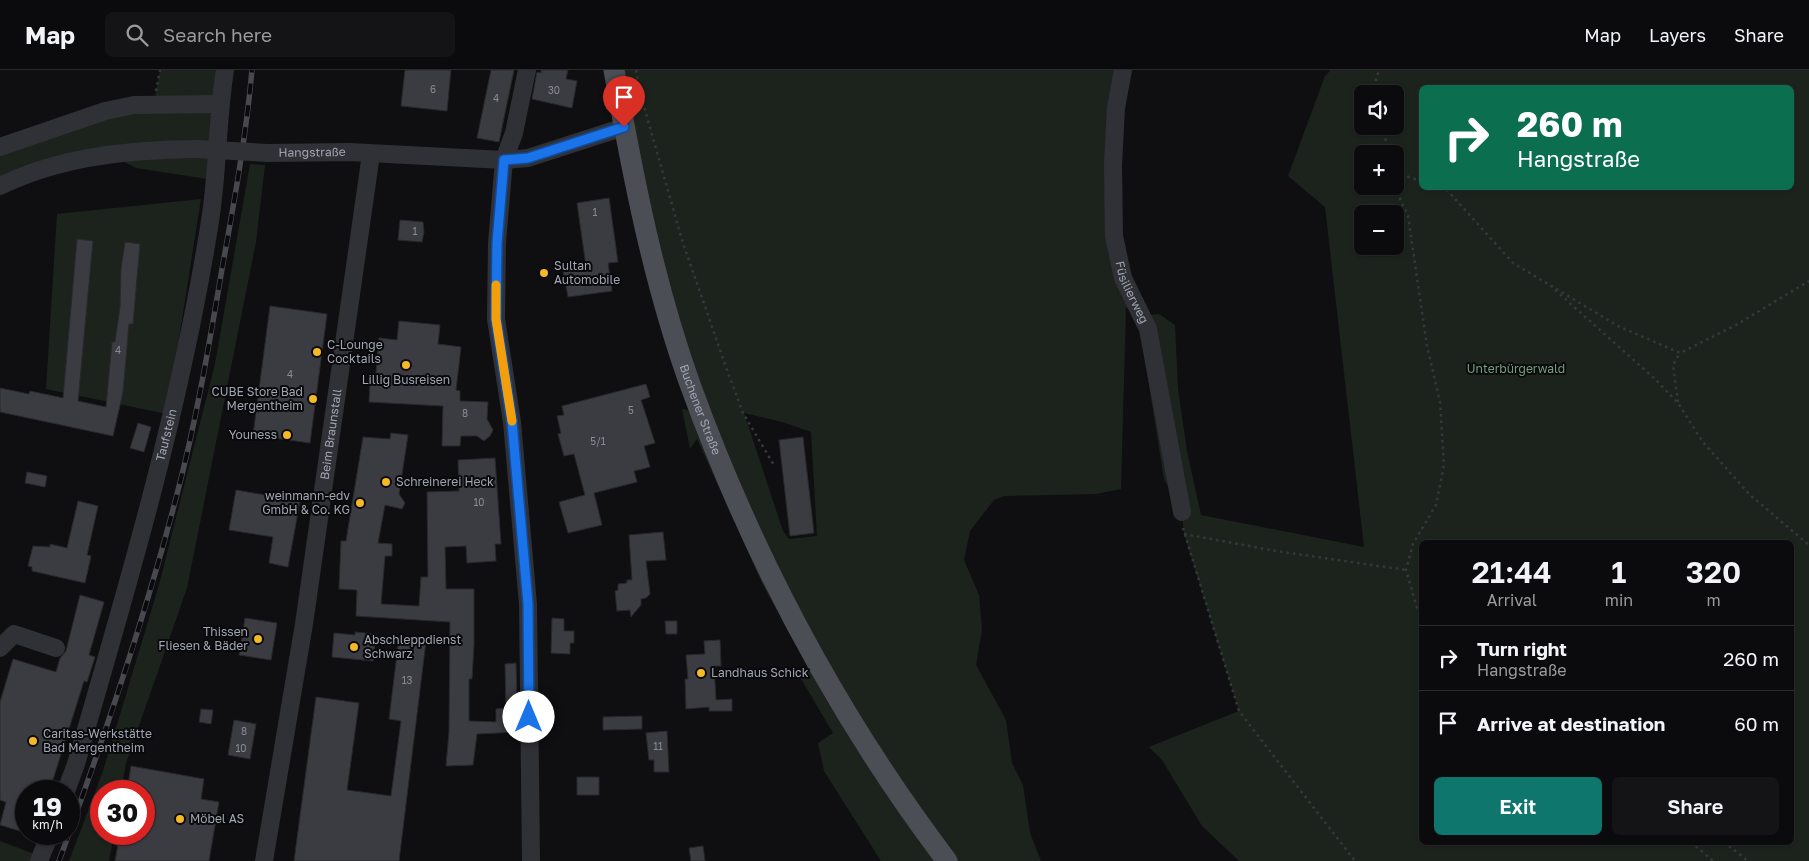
<!DOCTYPE html>
<html lang="en">
<head>
<meta charset="utf-8">
<style>
  body { margin:0; font-family:"Golos Text",sans-serif; background:#141416; color:#f1f3f6; height:100vh; display:flex; flex-direction:column; font-size:19px; white-space:nowrap }
  * { box-sizing:border-box; margin:0 }
  p { font-size:16px; color:#9a9b9d }
  .icon { flex:none; width:28px; height:28px; fill:none; stroke:currentColor; stroke-width:2; stroke-linecap:round; stroke-linejoin:round }
  .map { position:relative; flex:1; overflow:hidden }
  .panel { position:absolute; left:1419px; top:470px; width:375px; height:305px; display:flex; flex-direction:column; background:#0b0b0d; border-radius:8px; box-shadow:0 1px 4px #0004,0 0 0 1px #2b2b2e }
  .panel>* { flex:none }
  .guide { position:absolute; left:1419px; top:15px; width:375px; height:105px; border-radius:8px; box-shadow:0 1px 4px #0004,0 0 0 1px #2b2b2e; background:#0b6e4f; color:#fff; overflow:hidden }
  .tools { position:absolute; left:1354px; top:15px; display:grid; gap:10px }
  .tools a { display:grid; place-items:center; width:50px; height:50px; border-radius:8px; background:#0b0b0d; box-shadow:0 1px 4px #0004,0 0 0 1px #2b2b2e; font-size:25px }
  .speed { position:absolute; left:15px; top:710px; display:flex; gap:10px; font-size:25px; font-weight:700; text-align:center }
  .speed>* { display:grid; place-content:center; width:65px; height:65px; border-radius:50%; background:#0b0b0d; box-shadow:0 1px 4px #0004,0 0 0 1px #2b2b2e; line-height:1 }
  .speed small { font-size:12px; font-weight:400 }
  .speed .limit { border:8px solid #d22; background:#fff; color:#111 }
  .pin { position:absolute; display:grid; place-items:center; width:42px; height:42px; color:#fff; margin:-51px -21px; border-radius:50% 50% 50% 0; rotate:-45deg; box-shadow:0 0 5px #0007 }
  .pin .icon { rotate:45deg }
  .me { position:absolute; width:55px; margin:-28px; rotate:0deg; stroke-linejoin:round; filter:drop-shadow(0 0 4px #0008) }
  .turn { display:flex; align-items:center; gap:18px; height:105px; padding:0 15px; font-size:22px }
  .turn .icon { width:65px; height:65px; stroke-width:2.5 }
  .turn b { display:block; font-size:35px; line-height:42px }
  .eta { display:flex; justify-content:space-evenly; align-items:center; height:85px; text-align:center }
  .eta b { font-size:30px; font-weight:600; line-height:35px }
  .primary-button { display:flex; gap:10px; margin-top:auto; padding:10px 15px }
  .primary-button a { flex:1; height:58px; border-radius:8px; background:#0f766e; color:#fff; font-size:20px; font-weight:600; line-height:58px; text-align:center }
  .primary-button a+a { background:#141416; color:#f1f3f6 }
  ul { padding:0; list-style:none }
  li { display:flex; align-items:center; gap:15px; height:65px; padding:0 15px; border-top:1px solid #2b2b2e }
  li div { flex:1 }
  li b { display:block; font-size:19px }
  li em { font-style:normal }
  header { display:flex; align-items:center; gap:30px; box-sizing:border-box; height:70px; padding:0 25px; background:#0b0b0d; border-bottom:1px solid #2b2b2e }
  header strong { font-size:24px }
  nav { display:flex; gap:28px; margin-inline-start:auto; font-size:18px }
  .search { width:350px; height:45px; background:#141416; display:flex; align-items:center; gap:12px; box-sizing:border-box; padding:0 18px; border-radius:8px; color:#9a9b9d; font-size:19px }
  .map>svg:first-child { display:block }
</style>
</head>
<body>
<header>
<strong>Map</strong>
<div class="search"><svg class="icon" aria-label="search" viewBox="0 0 24 24"><circle cx="10" cy="10" r="6"/><path d="M15 15l6 6"/></svg>Search here</div>
<nav><a>Map</a><a>Layers</a><a>Share</a></nav>
</header>
<div class="map">
<svg width="1809" height="791" viewBox="0 0 1809 791">
  <rect width="100%" height="100%" fill="#0f0f11"/>
  <path fill="#1c231d" fill-rule="evenodd" d="M160,0H225L214,110L136,98L109,84L0,116V77L154,34Z
    M614,0H1123L1114,166L1142,246L1159,244L1175,255L1178,319L1187,381L1201,445L1364,477L1325,137L1288,106L1325,6L1331,0H1809V791H1239L1202,756L1162,690L1149,677L1239,641L1184,464L1182,442L1164,409L1144,284L1148,259L1126,237L1121,419L1096,424L1004,426L994,430L970,461L964,490L979,525L982,559L976,595L1006,650L1012,693L1023,715L1030,763L1041,791H881L824,701L818,673L833,663L800,607L808,596L763,515L697,369L690,379L682,339L701,343ZM1421,18H1791V118H1421ZM1362,24H1395V56H1362ZM1362,84H1395V116H1362ZM1362,144H1395V176H1362ZM744,343L782,352L811,362L817,466L789,469L783,461ZM1421,472H1791V772H1421Z
    M250,94L265,95L256,172L187,518L126,693L121,721H101V764H114L109,791H69L103,701L159,515L215,294Z
    M201,129L167,344L46,319L57,144Z
    M0,771L37,785L34,791H0Z"/>
  <path fill="#3b3c41" stroke="#29292d" d="M405,0H451L447,41L401,36Z
    M491,0H514L499,72L477,68Z
    M541,0H568L566,9L577,11L572,38L532,29L537,2L541,3Z
    M609,128L618,192L608,193L612,221L568,227L563,200L586,196L577,133Z
    M400,150L423,152L424,162L422,172L398,170Z
    M77,169L93,171L78,331L106,337L112,272H115L120,237L121,199L125,172L140,174L133,254H129L123,322L113,366L0,342V318L29,324L30,321L63,328Z
    M270,236L327,244L310,373L253,365Z
    M399,251L440,255L438,274L461,277L456,320L460,321V331L488,332L487,349L493,360L490,366L484,371L477,366H461L460,376H442L443,336L369,332L370,315H375L379,268L397,270Z
    M646,314L650,327L641,330L655,373L644,376L650,397L634,401L637,412L594,423L602,455L568,463L559,432L585,425L574,384L564,386L558,364L561,363L557,346L564,345L562,336Z
    M138,353L151,357L144,382L130,378Z
    M391,363L408,365L399,424L405,433L402,439L385,435L378,473L392,474V486H385L381,534L419,536L421,507H428L427,422L459,421L458,390L495,388L501,474H495L496,491L467,493L466,476L445,477L446,519H474V574L472,609H469V651L496,652V639L506,638L505,594L516,593L518,662L477,664L473,695L446,696L449,662L450,552L356,546L357,520L339,519L341,471H346L363,367L390,369Z
    M803,367L814,463L790,466L779,370Z
    M27,402L47,406L45,417L25,413Z
    M236,420L300,431L288,497L269,493L273,467L229,460Z
    M78,431L98,436L87,485L91,486L85,513L32,501V497L28,496L33,476L50,477V474L67,478Z
    M663,462L666,490L646,491L650,524L646,528L641,529V535L631,547L630,540L617,541L615,521L618,520V514L627,513V510H632L629,465Z
    M80,525L104,532L89,585L95,587L87,612L84,611L51,716L35,711L32,721H26V740L20,761L0,755L6,732L0,730V632L13,589L56,602L60,588L66,581Z
    M245,548L277,553L271,590L239,585Z
    M552,548L564,549V561H574V573H570V584L551,583Z
    M665,551H677V564H666Z
    M355,562L376,564L373,591L332,587L334,563L355,565Z
    M399,568L426,571L399,791H294L316,627L359,633L347,720L391,726L401,651L389,649Z
    M720,570L721,596H714L716,630L732,629V641H709V637L686,639L685,609H688L686,585L705,584L704,571Z
    M201,639L213,640L211,654L199,652Z
    M642,646V659L603,660V647Z
    M234,650L256,654L250,689L228,685Z
    M667,661L669,702H654V690H649L646,663Z
    M131,696L204,709L201,729L219,732L209,791H115L120,764H144V721H127Z
    M577,707H599V725H577Z
    M703,776L705,791H691L689,778Z"/>
  <g fill="none" stroke-linecap="round" stroke-linejoin="round">
    <path stroke="#36383d" stroke-width="2.5" stroke-dasharray="2.5 4" stroke-linecap="butt" d="M636,0L641,26L682,170L728,303L743,343L775,397
      M156,21L160,0
      M1376,24V7L1380,0
      M1385,84L1386,56
      M1395,110L1406,106L1421,111
      M1394,116L1408,146L1427,276L1440,332L1444,395L1436,435L1413,474L1406,500L1417,538L1421,543
      M1440,118L1447,120L1513,193L1618,256L1680,283L1736,255L1809,211
      M1555,220L1655,309L1678,333L1702,371L1750,425L1809,475
      M1678,332L1673,295L1680,283
      M1183,458L1239,641L1355,791
      M1184,464L1276,481L1406,500
      M1691,772L1713,791
      M1724,772L1748,791"/>
    <g stroke="#303136" stroke-width="18">
      <path d="M527,0L514,63L504,90L497,173L496,249L512,352L528,534L531,791"/>
      <path id="s1" d="M1123,0L1116,38L1113,95L1114,166L1123,208L1148,259L1182,442"/>
      <path d="M0,77L105,41L134,35L220,34"/>
      <path id="s2" d="M268,83L349,82L504,90L528,88L624,57"/>
      <path d="M0,116C62,86 129,80 197,79"/>
      <path d="M0,578L14,564L56,578"/>
      <path id="s3" d="M66,721L76,694C128,515 181,336 210,151C218,101 217,50 225,0"/>
      <path d="M39,791L50,764"/>
      <path id="s4" d="M264,791L304,554L371,84"/>
    </g>
    <path stroke="#4c4e55" stroke-width="21" id="s5" d="M614,0C633,107 654,215 691,317C753,487 838,647 947,791"/>
    <defs>
      <path id="rail" d="M59,791C103,671 144,551 176,428C196,353 209,275 222,199C234,133 246,67 252,0"/>
    </defs>
    <use href="#rail" stroke="#47494f" stroke-width="5.5"/>
    <use href="#rail" stroke="#0a0a0c" stroke-width="4" stroke-dasharray="11" stroke-linecap="butt"/>
    <path stroke="#303136" stroke-width="18" d="M197,79L268,83"/>
  </g>
  <g fill="none" stroke-linecap="round" stroke-linejoin="round">
    <defs>
      <path id="route" d="M529,647L528,534L512,352L496,249L497,173L504,90L528,88L624,57"/>
    </defs>
    <use href="#route" stroke="#114b97" stroke-width="12"/>
    <use href="#route" stroke="#1a73e8" stroke-width="9"/>
    <path stroke="#f59e0b" stroke-width="9" d="M496,215V249L512,351"/>
  </g>
  <g fill="#f4b924" stroke="#0a0a0c" stroke-width="2">
    <circle cx="544" cy="203" r="5"/>
    <circle cx="317" cy="282" r="5"/>
    <circle cx="406" cy="295" r="5"/>
    <circle cx="313" cy="329" r="5"/>
    <circle cx="287" cy="365" r="5"/>
    <circle cx="386" cy="412" r="5"/>
    <circle cx="360" cy="433" r="5"/>
    <circle cx="258" cy="569" r="5"/>
    <circle cx="354" cy="577" r="5"/>
    <circle cx="701" cy="603" r="5"/>
    <circle cx="33" cy="671" r="5"/>
    <circle cx="180" cy="749" r="5"/>
  </g>
  <g text-anchor="middle" stroke-width="4" stroke-linejoin="round" paint-order="stroke">
    <g font-size="10" fill="#878b96">
      <text x="433" y="23">6</text>
      <text x="554" y="24">30</text>
      <text x="496" y="32">4</text>
      <text x="595" y="146">1</text>
      <text x="415" y="165">1</text>
      <text x="118" y="284">4</text>
      <text x="290" y="308">4</text>
      <text x="631" y="344">5</text>
      <text x="465" y="347">8</text>
      <text x="598" y="375">5/1</text>
      <text x="479" y="436">10</text>
      <text x="407" y="614">13</text>
      <text x="244" y="665">8</text>
      <text x="658" y="680">11</text>
      <text x="241" y="682">10</text>
    </g>
    <g font-size="12" fill="#a0a5b2" stroke="#0a0a0c">
      <text dy="4" stroke="none"><textPath href="#s2" startOffset="44">Hangstraße</textPath></text>
      <text dy="4" stroke="none"><textPath href="#s1" startOffset="226">Füsilierweg</textPath></text>
      <text dy="4" stroke="none"><textPath href="#s5" startOffset="351">Buchener Straße</textPath></text>
      <text dy="4" stroke="none"><textPath href="#s4" startOffset="432">Beim Braunstall</textPath></text>
      <text dy="4" stroke="none"><textPath href="#s3" startOffset="370">Taufstein</textPath></text>
    </g>
    <g font-size="12" fill="#a0a5b2" stroke="#0a0a0c" text-anchor="start">
      <text x="554" y="200">Sultan<tspan x="554" dy="14">Automobile</tspan></text>
      <text x="327" y="279">C-Lounge<tspan x="327" dy="14">Cocktails</tspan></text>
      <text x="406" y="314" text-anchor="middle">Lillig Busreisen</text>
      <text x="303" y="326" text-anchor="end">CUBE Store Bad<tspan x="303" dy="14">Mergentheim</tspan></text>
      <text x="277" y="369" text-anchor="end">Youness</text>
      <text x="396" y="416">Schreinerei Heck</text>
      <text x="350" y="430" text-anchor="end">weinmann-edv<tspan x="350" dy="14">GmbH &amp; Co. KG</tspan></text>
      <text x="248" y="566" text-anchor="end">Thissen<tspan x="248" dy="14">Fliesen &amp; Bäder</tspan></text>
      <text x="364" y="574">Abschleppdienst<tspan x="364" dy="14">Schwarz</tspan></text>
      <text x="711" y="607">Landhaus Schick</text>
      <text x="43" y="668">Caritas-Werkstätte<tspan x="43" dy="14">Bad Mergentheim</tspan></text>
      <text x="190" y="753">Möbel AS</text>
    </g>
    <g font-size="12" fill="#769e7b" stroke="#0a0a0c">
      <text x="1516" y="303">Unterbürgerwald</text>
    </g>
  </g>
</svg>
<div class="tools">
<a><svg class="icon" aria-label="sound" viewBox="0 0 24 24"><path d="M4 9h4l5-4v14l-5-4H4zM17 9q2 3 0 6"/></svg></a>
<a>+</a>
<a>−</a>
</div>
<div class="speed"><div>19<small>km/h</small></div><div class="limit">30</div></div>
<div class="pin" style="left:624px;top:57px;background:#d93025"><svg class="icon" aria-label="arrive" viewBox="0 0 24 24"><path d="M6 21V4h12l-3 4 3 4H6"/></svg></div>
<svg class="me" style="left:529px;top:647px" viewBox="-20 -20 40 40"><circle r="19" fill="#fff"/><path d="M0-13L10 11 0 6-10 11z" fill="#1a73e8"/></svg>
<div class="guide">
<div class="turn"><svg class="icon" aria-label="right" viewBox="0 0 24 24"><path d="M7 20v-9h11M14 6l5 5-5 5"/></svg><div><b>260 m</b>Hangstraße</div></div>
</div>
<section class="panel">
<div class="eta">
<div><b>21:44</b><p>Arrival</p></div>
<div><b>1</b><p>min</p></div>
<div><b>320</b><p>m</p></div>
</div>
<ul>
<li><svg class="icon" aria-label="right" viewBox="0 0 24 24"><path d="M7 20v-9h11M14 6l5 5-5 5"/></svg><div><b>Turn right</b><p>Hangstraße</p></div><em>260 m</em></li>
<li><svg class="icon" aria-label="arrive" viewBox="0 0 24 24"><path d="M6 21V4h12l-3 4 3 4H6"/></svg><div><b>Arrive at destination</b></div><em>60 m</em></li>
</ul>
<div class="primary-button"><a>Exit</a><a>Share</a></div>
</section>
</div>
</body>
</html>
